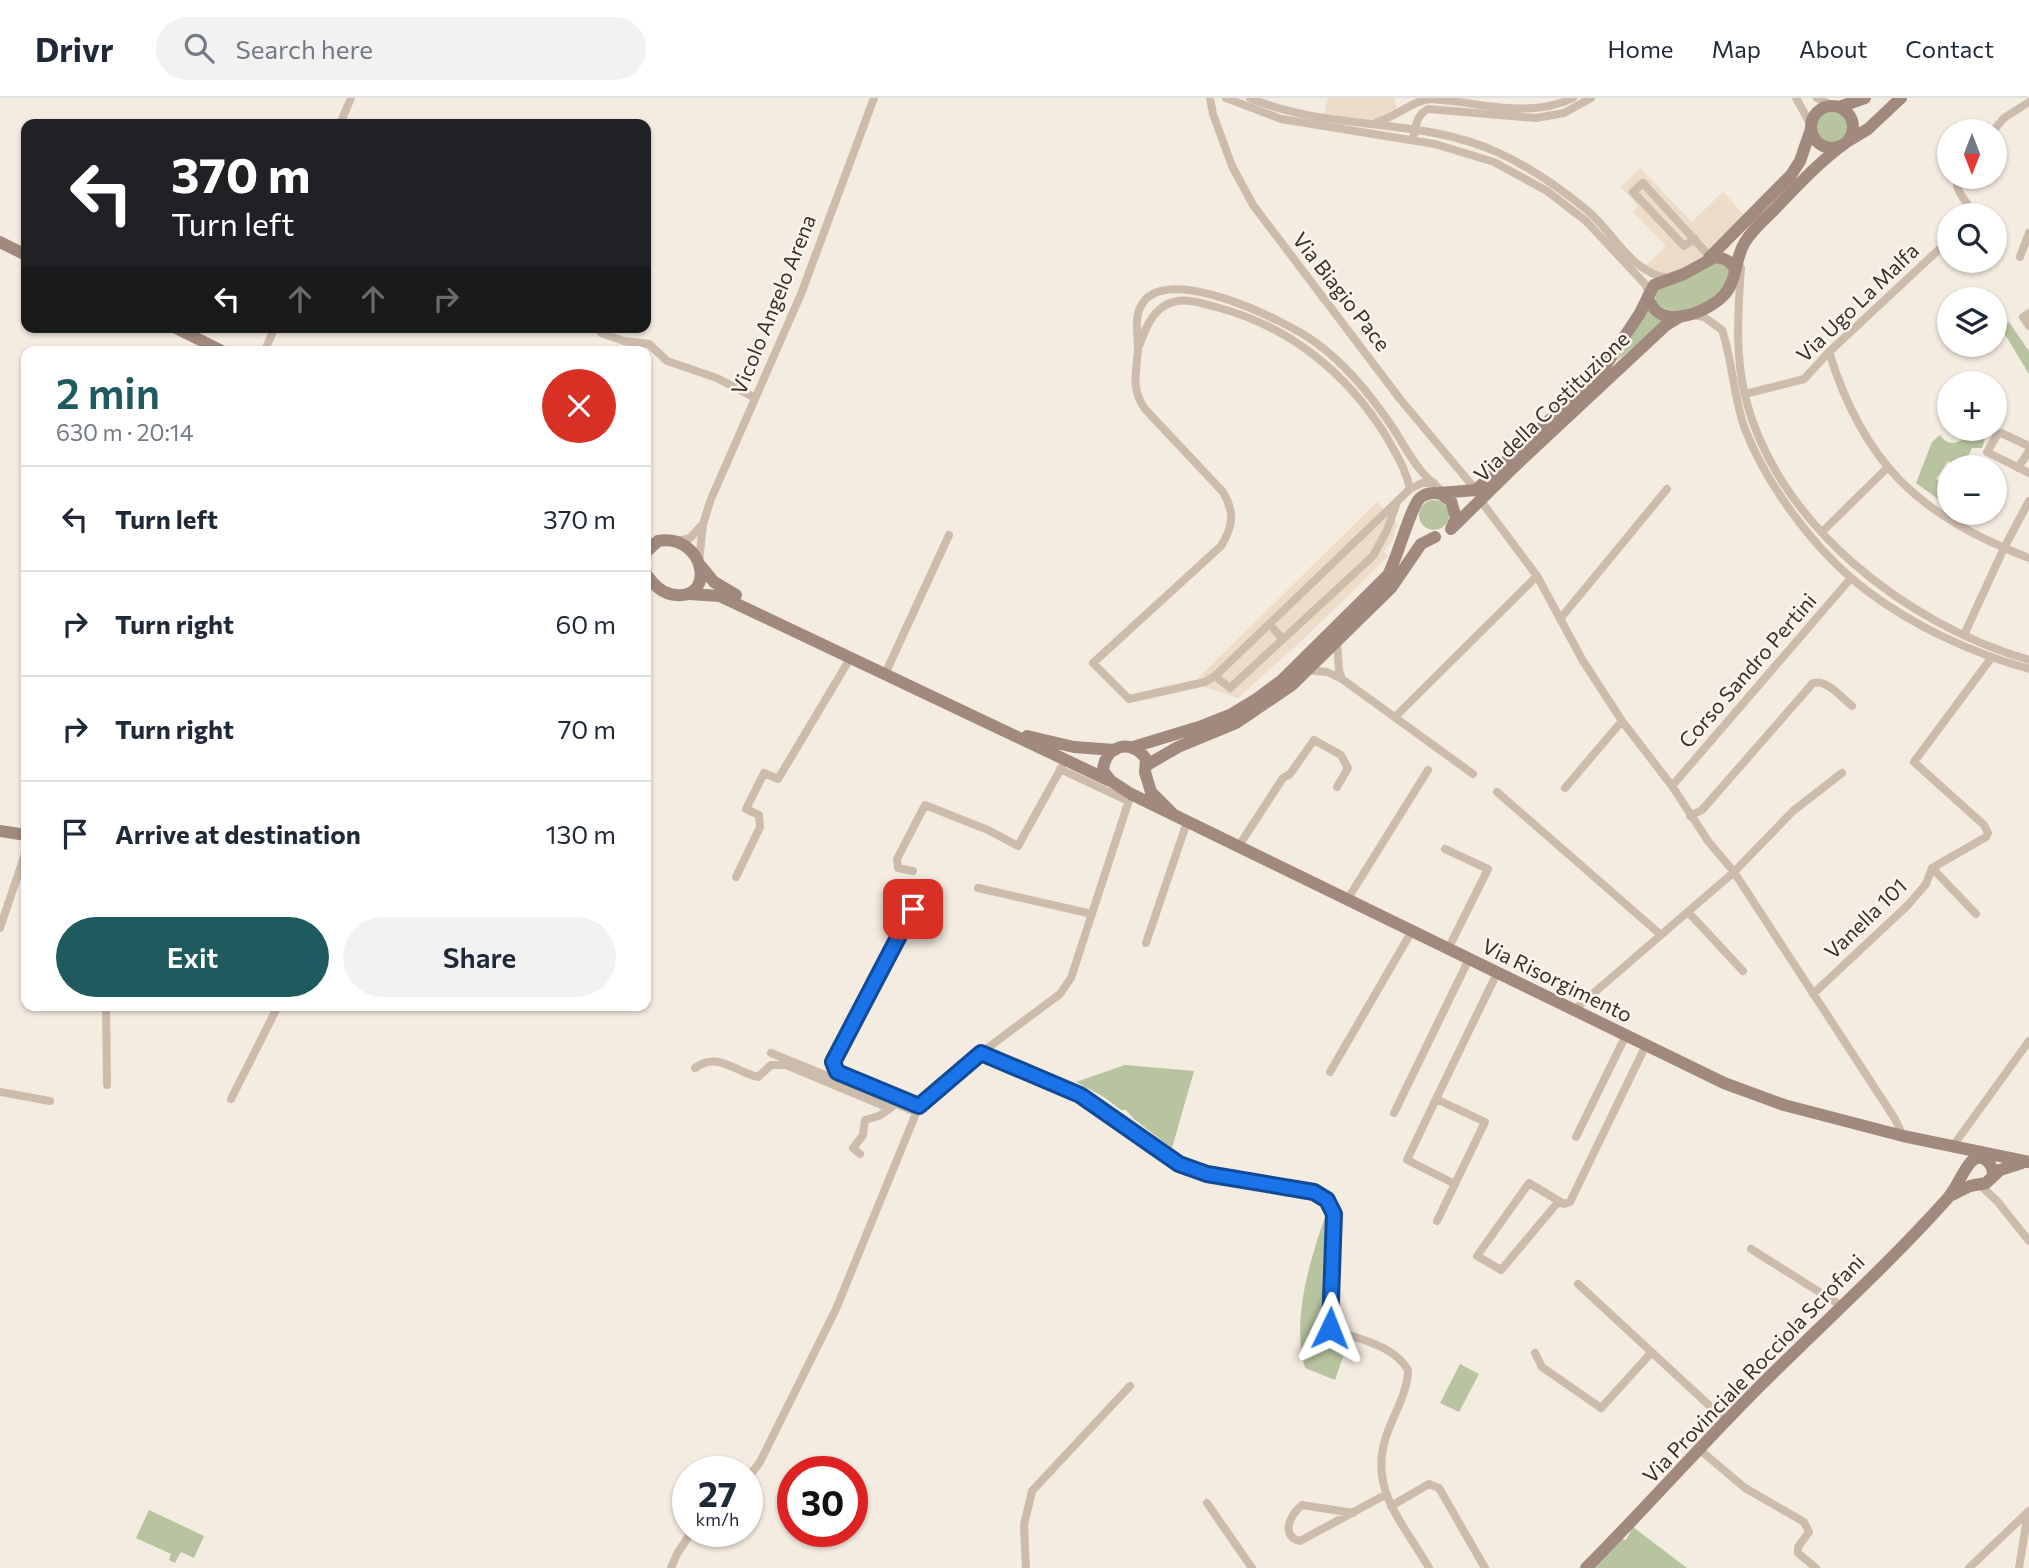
<!DOCTYPE html>
<html lang="en">
<head>
<meta charset="utf-8">
<style>
  body { margin:0; font-family:Commissioner,sans-serif; background:#f2f2f3; color:#1f2937; height:100vh; display:flex; flex-direction:column; font-size:26px; white-space:nowrap }
  * { box-sizing:border-box; margin:0 }
  p { font-size:23px; color:#747a83 }
  .icon { flex:none; width:38px; height:38px; fill:none; stroke:currentColor; stroke-width:2; stroke-linecap:round; stroke-linejoin:round }
  .map { position:relative; flex:1; overflow:hidden }
  .drawer { position:absolute; left:21px; top:248px; width:630px; height:665px; display:flex; flex-direction:column; background:#fff; border-radius:14px; box-shadow:0 2px 5px #0004 }
  .drawer>* { flex:none }
  .hud { position:absolute; left:21px; top:21px; width:630px; height:214px; border-radius:14px; box-shadow:0 2px 5px #0004; background:#202124; color:#fff; overflow:hidden }
  .needle { width:46px; rotate:180deg }
  .controls { position:absolute; left:1937px; top:21px; display:grid; gap:14px }
  .controls a { display:grid; place-items:center; width:70px; height:70px; border-radius:50%; background:#fff; box-shadow:0 2px 5px #0004; font-size:35px }
  .speed { position:absolute; left:672px; top:1358px; display:flex; gap:14px; font-size:35px; font-weight:700; text-align:center }
  .speed>* { display:grid; place-content:center; width:91px; height:91px; border-radius:50%; background:#fff; box-shadow:0 2px 5px #0004; line-height:1 }
  .speed small { font-size:18px; font-weight:400 }
  .speed .limit { border:10px solid #d22; background:#fff; color:#111 }
  .pin { position:absolute; display:grid; place-items:center; width:60px; height:60px; color:#fff; margin:-30px; border-radius:14px; box-shadow:0 4px 10px #0006 }
  .me { position:absolute; width:77px; margin:-38px; rotate:2deg; stroke-linejoin:round; filter:drop-shadow(0 0 5px #0008) }
  .turn { display:flex; align-items:center; gap:24px; height:147px; padding:0 35px; font-size:32px }
  .turn .icon { width:91px; height:91px; stroke-width:2.5 }
  .turn b { display:block; font-size:49px; line-height:60px }
  .lanes { display:flex; align-items:center; height:66px; padding:0 35px; background:#0003; justify-content:center; gap:35px; direction:ltr }
  .lanes .off { opacity:.35 }
  .round { display:grid; place-items:center; flex:none; width:74px; height:74px; border-radius:37px; background:#f2f2f3 }
  .overview { display:flex; align-items:center; justify-content:space-between; height:119px; padding:0 35px }
  h1 { font-size:42px; font-weight:600; line-height:52px; color:#1f5a5e }
  .action { display:flex; gap:14px; margin-top:auto; padding:14px 35px }
  .action a { flex:1; height:80px; border-radius:42px; background:#1f5a5e; color:#fff; font-size:28px; font-weight:600; line-height:80px; text-align:center }
  .action a+a { background:#f2f2f3; color:#1f2937 }
  ul { padding:0; list-style:none }
  li { display:flex; align-items:center; gap:21px; height:105px; padding:0 35px; border-top:2px solid #e0e1e3 }
  li div { flex:1 }
  li b { display:block; font-size:26px }
  li em { font-style:normal }
  header { display:flex; align-items:center; gap:42px; box-sizing:border-box; height:98px; padding:0 35px; background:#fff; border-bottom:2px solid #e0e1e3 }
  header strong { font-size:33px }
  nav { display:flex; gap:38px; margin-inline-start:auto; font-size:24px }
  .search { width:490px; height:63px; background:#f2f2f3; display:flex; align-items:center; gap:18px; box-sizing:border-box; padding:0 24px; border-radius:38px; color:#747a83; font-size:26px }
  .map>svg:first-child { display:block }
</style>
</head>
<body>
<header>
<strong>Drivr</strong>
<div class="search"><svg class="icon" aria-label="search" viewBox="0 0 24 24"><circle cx="10" cy="10" r="6"/><path d="M15 15l6 6"/></svg>Search here</div>
<nav><a>Home</a><a>Map</a><a>About</a><a>Contact</a></nav>
</header>
<div class="map">
<svg width="2029" height="1470" viewBox="0 0 2029 1470">
  <rect width="100%" height="100%" fill="#f4ebe1"/>
  <path fill="#b8c4a0" d="M1816 28a17 17 0 1 1 34 0a17 17 0 1 1-34 0Z
    M1714,164C1760,168 1690,235 1656,205L1655,194L1658,188L1684,182Z
    M1648,212L1664,223L1617,263Z
    M2009,224L2029,253V276L2001,230Z
    M1973,336L1985,341L1982,350H1972L1963,369L1948,363L1936,381L1949,388V402L1946,407L1916,385L1932,344L1940,337C1950,352 1962,342 1973,336Z
    M1419 417a15 15 0 1 1 30 0a15 15 0 1 1-30 0Z
    M1125,967L1194,973L1172,1050L1135,1022L1126,1012H1121L1104,999L1076,984Z
    M1326,1116L1323,1238L1336,1242L1337,1250L1345,1253L1335,1282L1305,1270C1291,1222 1310,1162 1326,1116Z
    M1460,1266L1479,1276L1459,1314L1440,1305Z
    M149,1412L204,1438L194,1460L181,1454L175,1465L169,1462L171,1456L136,1440Z
    M1633,1429L1687,1470H1590L1620,1441L1626,1442Z"/>
  <path fill="#ecdcc8" d="M1328,0H1395L1397,18L1379,24L1324,20Z
    M1640,70L1692,124L1723,94L1749,122L1722,149L1676,179L1642,171L1666,148L1633,114L1638,108L1621,89Z
    M1377,404L1397,425L1392,443L1384,453L1388,458L1310,535L1238,600L1207,590L1201,585L1198,580Z"/>
  <g fill="none" stroke-linecap="round" stroke-linejoin="round">
    <path stroke="#cdbbac" stroke-width="8" d="M1210,0L1213,16L1232,68L1253,107L1400,301L1476,392
      M1226,0L1281,21L1435,46L1494,64L1547,93L1586,123L1645,186L1649,195
      M1250,0C1329,34 1420,18 1499,55C1532,70 1560,90 1588,113C1615,136 1630,174 1668,180
      M1796,0L1811,27
      M1817,0L1833,8
      M1377,24C1396,19 1410,4 1429,1C1476,3 1528,22 1573,0
      M340,26L351,0
      M1993,33L2004,20L2029,4
      M1414,36C1416,25 1418,16 1428,11L1536,20L1564,15L1591,0
      M1958,79C1952,94 1970,103 1972,117
      M1695,141L1684,148L1633,94L1643,85L1710,159
      M2020,159L2029,135
      M1741,170C1738,212 1735,257 1745,298C1777,427 1906,526 2029,562
      M2029,215L2023,219L2029,228
      M1692,217L1704,219L1722,232C1733,264 1733,299 1745,331C1767,388 1817,455 1866,492C1913,528 1972,555 2029,571
      M599,229L601,235L624,243L649,246L667,263L717,280L755,300
      M1139,248C1145,233 1150,217 1164,208C1181,198 1198,204 1216,209C1289,228 1347,275 1386,338C1396,356 1406,371 1410,391
      M264,254L275,229
      M1829,254C1864,367 1920,418 2029,460
      M1745,296L1804,281L1829,254L1950,141
      M2029,348L2001,335L1997,337L1987,354L2029,375
      M2018,370L2029,353
      M1434,385H1422L1410,391L1215,578L1205,584L1129,601L1093,565L1221,448C1233,429 1235,414 1223,394L1145,311C1130,290 1137,273 1138,250C1138,237 1134,220 1141,208C1164,162 1286,223 1315,244C1347,267 1371,297 1393,330C1402,344 1411,361 1422,374C1429,382 1438,389 1445,396
      M1481,403L1537,478L1583,563L1622,623L1672,688L1708,743L1734,774L1895,1021L1903,1038
      M1822,434L1887,370
      M678,443L690,440L701,428
      M699,464L703,426L711,401L801,196L874,0
      M1560,521L1667,391
      M1269,526L1283,541
      M1964,537L2004,450L2029,403
      M1337,543L1339,572L1342,581
      M1307,572L1327,574L1342,581L1473,676
      M885,576L949,437
      M1215,578L1230,590L1373,458L1387,432L1396,407
      M1395,619L1537,478
      M1060,671L1128,703
      M1672,688L1851,480
      M1565,690L1622,623
      M1497,694L1661,837
      M1690,718L1702,712L1813,585C1827,581 1841,599 1852,608
      M1238,749L1283,680L1290,676L1314,642L1341,657L1348,670L1337,689
      M1445,751L1488,771L1448,851
      M1932,770L1976,816
      M913,773L898,770L897,761L925,707L988,732L1018,748L1065,663
      M736,779L760,729L759,717L746,711L764,675L778,681L851,559
      M978,790L1092,816
      M1347,802L1428,672
      M1688,814L1743,873
      M0,830L26,753
      M1146,845L1187,724
      M1813,896L1908,807L1926,786L1932,770L1986,739L1988,735L1984,727L1914,664L1992,559
      M106,908L107,987
      M1574,912L1734,774L1793,713L1842,675
      M771,955L916,1014
      M981,955L1080,997L1179,1066L1207,1076L1314,1094L1327,1102L1334,1116L1330,1229C1356,1242 1392,1245 1408,1272C1408,1292 1395,1315 1388,1333C1366,1390 1403,1424 1429,1470
      M695,970C718,953 735,974 758,979L771,967H786L889,1010
      M1330,974L1412,833
      M0,994L50,1003
      M231,1001L278,908
      M1436,1001L1407,1062L1455,1086L1485,1024L1436,1001L1497,875
      M919,1008L837,974L833,964L924,789
      M1394,1015L1469,861
      M1576,1039L1626,937
      M1953,1048L2029,943
      M860,1056L853,1050L863,1037L865,1022L879,1018L892,1009
      M1980,1087L1997,1103L2029,1143
      M1559,1103L1501,1172L1477,1158L1529,1085L1564,1106L1570,1104L1646,947
      M1437,1123L1455,1086
      M1751,1151L1840,1207
      M1578,1186L1726,1323
      M1535,1255L1542,1269L1601,1310L1651,1255
      M1700,1352L1745,1390L1804,1424L1809,1434L1798,1449V1455L1816,1470
      M747,1381L760,1364L836,1211L919,1008L981,955L1060,896L1071,880L1131,696
      M1207,1405L1252,1470
      M1391,1408L1429,1386L1439,1390L1485,1470
      M1353,1415L1302,1407C1290,1417 1280,1438 1300,1443L1385,1397
      M671,1470L677,1456L692,1433
      M1026,1470L1024,1427L1032,1393L1130,1288
      M1969,1470L2029,1413
      M2019,1470L2028,1414"/>
    <path stroke="#a18a7d" stroke-width="12" d="M1811 29a21 21 0 1 1 42 0a21 21 0 1 1-42 0Z
      M1839,9L1865,0
      M1848,43L1868,31L1901,0
      M0,144L26,157
      M1709,160L1791,77L1800,63L1811,31
      M1648,198C1656,234 1705,216 1723,198C1738,183 1734,161 1745,144C1752,132 1764,122 1774,112C1796,89 1818,65 1844,46
      M174,229L224,254
      M1439,395L1476,392L1604,270L1640,215L1654,187L1684,176L1715,159C1725,160 1732,163 1735,173
      M1453,429L1514,369L1666,227L1681,218
      M646,454L658,443C704,435 717,501 676,497C662,496 654,487 646,476
      M700,467L714,484L736,497
      M689,496L720,498L1108,682
      M1027,638L1074,649L1115,652
      M1133,649L1199,629L1232,616L1255,602L1282,582L1388,477C1397,461 1411,408 1420,400C1426,395 1433,394 1441,396L1451,403L1456,420L1451,431
      M1147,667L1178,649L1236,625L1292,587L1391,490L1421,446L1435,439
      M1173,716L1151,694L1145,674L1146,661C1131,639 1104,648 1103,673L1111,683L1131,696L1724,985L1784,1007L1903,1038L2029,1064
      M0,733L26,737
      M1952,1097L1970,1088L1986,1085L2000,1072L2022,1065
      M1586,1470C1645,1411 1700,1348 1759,1289C1822,1226 1888,1167 1947,1101C1957,1090 1961,1076 1970,1065C1980,1052 1994,1065 1993,1078"/>
  </g>
  <g fill="none" stroke-linecap="round" stroke-linejoin="round">
    <defs>
      <path id="route" d="M913,811L833,964L837,974L919,1008L981,955L1080,997L1179,1066L1207,1076L1314,1094L1327,1102L1334,1116L1330,1230"/>
    </defs>
    <use href="#route" stroke="#114b97" stroke-width="18"/>
    <use href="#route" stroke="#1a73e8" stroke-width="12"/>
  </g>
  <g text-anchor="middle" stroke-width="5" stroke-linejoin="round" paint-order="stroke">
    <g font-size="21" fill="#3b302b" stroke="#fbf5ee">
      <text transform="translate(1341 194) rotate(52)" y="7">Via Biagio Pace</text>
      <text transform="translate(1858 205) rotate(-44)" y="7">Via Ugo La Malfa</text>
      <text transform="translate(774 207) rotate(-68)" y="7">Vicolo Angelo Arena</text>
      <text transform="translate(1552 309) rotate(-44)" y="7">Via della Costituzione</text>
      <text transform="translate(1748 573) rotate(-49)" y="7">Corso Sandro Pertini</text>
      <text transform="translate(1866 821) rotate(-44)" y="7">Vanella 101</text>
      <text transform="translate(1557 883) rotate(26)" y="7">Via Risorgimento</text>
      <text transform="translate(1754 1271) rotate(-46)" y="7">Via Provinciale Rocciola Scrofani</text>
    </g>
  </g>
</svg>
<div class="controls">
<a><svg class="needle" viewBox="-14 -14 28 28"><path d="M0-13l5 13h-10z" fill="#e53935"/><path d="M0 13l5-13h-10z" fill="#747a83"/></svg></a>
<a><svg class="icon" aria-label="search" viewBox="0 0 24 24"><circle cx="10" cy="10" r="6"/><path d="M15 15l6 6"/></svg></a>
<a><svg class="icon" aria-label="layers" viewBox="0 0 24 24"><path d="M12 4l9 5-9 5-9-5zM3 14l9 5 9-5"/></svg></a>
<a>+</a>
<a>−</a>
</div>
<div class="speed"><div>27<small>km/h</small></div><div class="limit">30</div></div>
<div class="pin" style="left:913px;top:811px;background:#d93025"><svg class="icon" aria-label="arrive" viewBox="0 0 24 24"><path d="M6 21V4h12l-3 4 3 4H6"/></svg></div>
<svg class="me" style="left:1330px;top:1230px" viewBox="-20 -20 40 40"><path d="M0-17L14 15 0 8-14 15z" fill="#1a73e8" stroke="#fff" stroke-width="4"/></svg>
<div class="hud">
<div class="turn"><svg class="icon" aria-label="left" viewBox="0 0 24 24"><path d="M17 20v-9H6M10 6l-5 5 5 5"/></svg><div><b>370 m</b>Turn left</div></div>
<div class="lanes"><svg class="icon" aria-label="left" viewBox="0 0 24 24"><path d="M17 20v-9H6M10 6l-5 5 5 5"/></svg><svg class="icon off" aria-label="ahead" viewBox="0 0 24 24"><path d="M12 20V5M6 11l6-6 6 6"/></svg><svg class="icon off" aria-label="ahead" viewBox="0 0 24 24"><path d="M12 20V5M6 11l6-6 6 6"/></svg><svg class="icon off" aria-label="right" viewBox="0 0 24 24"><path d="M7 20v-9h11M14 6l5 5-5 5"/></svg></div>
</div>
<section class="drawer">
<div class="overview"><div><h1>2 min</h1><p>630 m · 20:14</p></div><a class="round" style="background:#d93025;color:#fff"><svg class="icon" aria-label="close" viewBox="0 0 24 24"><path d="M6 6l12 12M18 6L6 18"/></svg></a></div>
<ul>
<li><svg class="icon" aria-label="left" viewBox="0 0 24 24"><path d="M17 20v-9H6M10 6l-5 5 5 5"/></svg><div><b>Turn left</b></div><em>370 m</em></li>
<li><svg class="icon" aria-label="right" viewBox="0 0 24 24"><path d="M7 20v-9h11M14 6l5 5-5 5"/></svg><div><b>Turn right</b></div><em>60 m</em></li>
<li><svg class="icon" aria-label="right" viewBox="0 0 24 24"><path d="M7 20v-9h11M14 6l5 5-5 5"/></svg><div><b>Turn right</b></div><em>70 m</em></li>
<li><svg class="icon" aria-label="arrive" viewBox="0 0 24 24"><path d="M6 21V4h12l-3 4 3 4H6"/></svg><div><b>Arrive at destination</b></div><em>130 m</em></li>
</ul>
<div class="action"><a>Exit</a><a>Share</a></div>
</section>
</div>
</body>
</html>
